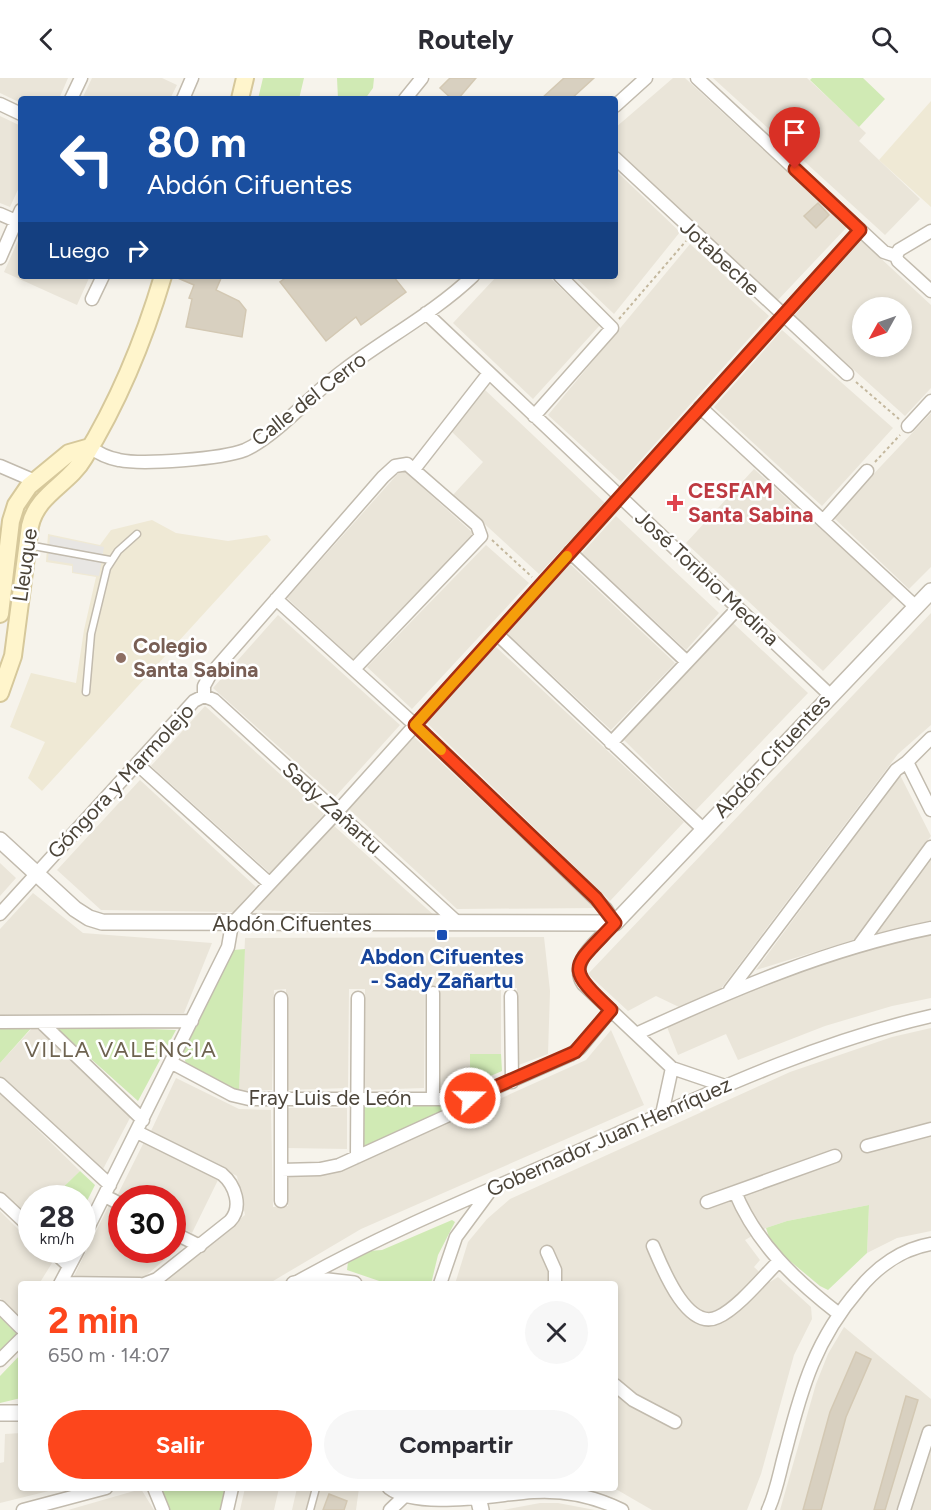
<!DOCTYPE html>
<html lang="es">
<head>
<meta charset="utf-8">
<style>
  body { margin:0; font-family:Figtree,sans-serif; background:#f7f7f7; color:#2b2b33; height:100vh; display:flex; flex-direction:column; font-size:22px; white-space:nowrap }
  * { box-sizing:border-box; margin:0 }
  p { font-size:20px; color:#7c7c81 }
  .icon { flex:none; width:33px; height:33px; fill:none; stroke:currentColor; stroke-width:2; stroke-linecap:round; stroke-linejoin:round }
  .map { position:relative; flex:1; overflow:hidden }
  .details { position:absolute; left:18px; top:1203px; width:600px; height:210px; display:flex; flex-direction:column; background:#fff; border-radius:6px; box-shadow:0 3px 9px #0003 }
  .details>* { flex:none }
  .banner { position:absolute; left:18px; top:18px; width:600px; height:183px; border-radius:6px; box-shadow:0 3px 9px #0003; background:#1a4fa0; color:#fff; overflow:hidden }
  .needle { width:39px; rotate:230deg }
  .tools { position:absolute; left:852px; top:219px; display:grid; gap:12px }
  .tools a { display:grid; place-items:center; width:60px; height:60px; border-radius:50%; background:#fff; box-shadow:0 3px 9px #0003; font-size:30px }
  .speed { position:absolute; left:18px; top:1107px; display:flex; gap:12px; font-size:30px; font-weight:700; text-align:center }
  .speed>* { display:grid; place-content:center; width:78px; height:78px; border-radius:50%; background:#fff; box-shadow:0 3px 9px #0003; line-height:1 }
  .speed small { font-size:15px; font-weight:400 }
  .speed .limit { border:9px solid #d22; background:#fff; color:#111 }
  .pin { position:absolute; display:grid; place-items:center; width:51px; height:51px; color:#fff; margin:-62px -26px; border-radius:50% 50% 50% 0; rotate:-45deg; box-shadow:0 0 6px #0007 }
  .pin .icon { rotate:45deg }
  .me { position:absolute; width:66px; margin:-33px; rotate:69deg; stroke-linejoin:round; filter:drop-shadow(0 0 4px #0008) }
  .turn { display:flex; align-items:center; gap:21px; height:126px; padding:0 30px; font-size:27px }
  .turn .icon { width:78px; height:78px; stroke-width:2.5 }
  .turn b { display:block; font-size:42px; line-height:51px }
  .then { display:flex; align-items:center; height:57px; padding:0 30px; background:#0003; gap:12px; font-size:22px }
  .round { display:grid; place-items:center; flex:none; width:63px; height:63px; border-radius:32px; background:#f7f7f7 }
  .summary { display:flex; align-items:center; justify-content:space-between; height:102px; padding:0 30px }
  h1 { font-size:36px; font-weight:700; line-height:45px; color:#fd461c }
  .cta { display:flex; gap:12px; margin-top:auto; padding:12px 30px }
  .cta a { flex:1; height:69px; border-radius:36px; background:#fd461c; color:#fff; font-size:24px; font-weight:700; line-height:69px; text-align:center }
  .cta a+a { background:#f7f7f7; color:#2b2b33 }
  header { display:flex; justify-content:space-between; align-items:center; height:78px; padding:0 30px; background:#fff; font-size:27px; font-weight:700 }
  .map>svg:first-child { display:block }
</style>
</head>
<body>
<header><svg class="icon" aria-label="back" viewBox="0 0 24 24"><path d="M15 5l-7 7 7 7"/></svg>Routely<svg class="icon" aria-label="search" viewBox="0 0 24 24"><circle cx="10" cy="10" r="6"/><path d="M15 15l6 6"/></svg></header>
<div class="map">
<svg width="931" height="1432" viewBox="0 0 931 1432">
  <rect width="100%" height="100%" fill="#f6f3eb"/>
  <path fill="#eae5d9" fill-rule="evenodd" d="M0,0H68L59,21H21V25L0,15Z
    M92,0H162L177,7L170,21H82Z
    M673,0H685L847,149L777,223L615,73V50Z
    M713,0H807L866,55L859,63L920,121L885,157Z
    M0,38L21,48V105L10,129L0,125Z
    M615,92L680,154L614,236L574,198H615Z
    M21,156V198H90L77,227L4,194Z
    M861,162L931,227V310L905,338L794,238ZM862,230H902V268H862Z
    M690,166L769,238L621,404L548,337Z
    M497,198H548L600,247L533,321L453,245Z
    M782,252L893,350L822,428L714,329Z
    M484,311L605,425L539,496L453,417L483,384L451,353Z
    M931,335V489L909,511L833,439Z
    M402,391L474,456L353,581L287,520Z
    M754,391L895,518L823,593L686,465Z
    M616,438L719,535L686,572L582,475Z
    M486,467L529,505L412,631L367,589Z
    M570,486L675,585L611,652L507,555Z
    M931,535V647L898,676L720,912L679,929L656,918L628,933L588,896Z
    M278,537L400,647L335,719L213,610Z
    M733,545L808,615L695,733L624,662Z
    M495,568L684,744L610,823L426,644Z
    M205,628L324,736L271,796L151,688Z
    M414,659L596,830L457,831L349,731Z
    M900,697L931,758L856,861L756,892Z
    M140,702L256,809L233,834L101,832L57,792Z
    M333,747L435,838L251,832Z
    M931,777V843L875,856Z
    M0,785L16,800L0,818Z
    M33,815L83,855L212,865L184,935L0,937V851Z
    M931,856V920L892,928L825,948L738,982L726,956L678,977L667,949L728,921L816,886Z
    M544,859L550,913L548,976L516,988L517,910H501V976H471L470,1007L440,1009L438,909L425,908L424,1010L365,1012V911H349L348,1010L287,1012L286,911L274,912L272,1012L239,1013L245,860Z
    M35,947L131,1038L102,1093L0,999V985Z
    M931,950V1153L897,1160L867,1175L869,1127L787,1143L766,1150L745,1162L760,1182L754,1189L770,1204L778,1199L811,1229L812,1241L794,1277L761,1396L747,1432H652L614,1410L615,1206H455L468,1164L487,1141L510,1121L790,994L892,959Z
    M611,952L644,1027L361,1151L268,1206H158L245,1137L237,1098L151,1053L176,1000L239,1031L271,1032L273,1129L288,1128V1097L335,1095L586,982Z
    M0,1015L80,1093L52,1120H32L31,1140L29,1143L0,1114Z
    M287,1030H347V1071L287,1070Z
    M144,1064L218,1102L192,1155L173,1146L172,1120L121,1121L117,1118Z
    M109,1127L121,1134L122,1172H172L173,1160L183,1166L142,1201L74,1198Z
    M0,1133L31,1164L32,1172H39L52,1185L39,1206H21V1234L19,1238L0,1220Z
    M844,1249L931,1321V1432H780L816,1306L828,1276Z
    M21,1355V1410H61L0,1425V1385L4,1384L5,1356Z
    M245,1410H279L274,1432H240Z
    M297,1410H359L356,1432H292Z
    M141,1411L154,1432H68Z
    M540,1425H558L595,1432H503Z"/>
  <path fill="#efe9d5" d="M931,23V129L879,82Z
    M152,442L176,455L228,463L267,457L271,462L42,713L28,700L45,664L10,649L31,595L76,605L84,552L96,499L72,495V488L46,484L48,456L100,467L111,452Z"/>
  <path fill="#d0eab4" d="M263,0H304L299,21H258Z
    M337,0H374L373,10L365,21H338Z
    M812,0H863L885,21L859,49L810,2Z
    M245,871L239,1013L186,986L183,975L234,872Z
    M34,947L0,985V948Z
    M53,947L176,952L138,1023Z
    M470,976H501L502,993L470,1007Z
    M369,1024L446,1027V1031L363,1070V1029Z
    M80,1093L95,1107L83,1131L82,1120H52Z
    M869,1127L867,1175L828,1212L820,1208L772,1168L766,1150L787,1143Z
    M452,1142L455,1144L438,1177L431,1206H388L347,1192L348,1184L368,1173L382,1172Z
    M0,1239L17,1256L0,1273Z
    M21,1276V1320L0,1325V1298Z
    M157,1410H226L221,1432H167Z"/>
  <path fill="#e8e6e3" d="M50,458L104,469L99,498L73,494V486L48,482Z"/>
  <path fill="#d8d0c0" stroke="#d3c8b3" stroke-width="1.5" d="M450,0H476L458,21H452L440,10Z
    M564,0H594L571,21H541Z
    M818,125L829,137L816,150L804,138Z
    M173,198H222L216,212L239,223L246,232L242,259L186,249L192,221L189,220L194,207Z
    M288,198H393L406,214L361,247L356,239L326,263L280,204Z
    M856,1274L871,1281L846,1339L821,1432H803L830,1334Z
    M906,1318L918,1322L885,1432H874Z
    M329,1416L347,1423L344,1432H323Z"/>
  <g fill="none" stroke-linecap="round" stroke-linejoin="round">
    <defs>
      <path id="service" d="M28,467L110,482
        M86,614L91,556L107,490L118,473L137,456
        M310,1432L316,1410"/>
      <path id="minor" d="M697,0L884,174L896,178L898,183L931,213
        M71,21L81,0
        M183,21L192,0
        M405,21L422,0
        M0,26L21,36
        M615,28L646,0
        M615,80L847,296
        M0,136L16,143
        M896,178L899,172L931,153
        M0,180L21,132
        M92,221L103,198
        M426,235L830,617
        M700,329L916,529
        M534,338L612,250L560,198
        M908,348L931,323
        M90,369C99,376 108,380 119,382C143,387 222,381 245,372C278,357 313,314 344,292C386,260 434,235 473,198
        M0,388L35,403
        M415,390L489,295
        M823,443L867,393
        M570,474L687,584
        M276,521L415,647L606,831L615,845C600,860 568,883 583,906L672,990L725,1008
        M497,556L703,751
        M204,618V608L210,597L383,399L395,388L407,386L477,447L481,458L354,591
        M204,618L214,622L458,845
        M611,665L738,530
        M907,684L931,732
        M907,684L931,660
        M137,686L269,805
        M0,836L194,623L204,618
        M860,866L931,769
        M730,912L896,692L907,684
        M433,915V1020
        M511,918L512,1004
        M281,920V1123
        M0,944L192,943
        M41,944L143,1042
        M636,956C732,912 827,871 931,850
        M172,985L232,1017L249,1021H470L570,977L580,970L611,932
        M0,1006L110,1107
        M662,1036L672,990
        M137,1054L222,1096C235,1107 243,1129 230,1143L157,1201L144,1206
        M867,1068L931,1051
        M357,1079L358,920
        M281,1092L320,1091L339,1087L451,1036L470,1021
        M735,1114C756,1165 795,1202 839,1236
        M105,1118L122,1127
        M0,1121L32,1151
        M707,1124L835,1078
        M172,1154L200,1168
        M82,1162L228,869L232,846L337,734L860,152
        M653,1168C662,1189 687,1254 718,1239C738,1230 763,1199 779,1183
        M52,1172L69,1188
        M547,1174L555,1192V1206
        M297,1204C389,1152 488,1113 585,1070C698,1020 809,966 931,938
        M61,1205L140,1206
        M60,1206L78,1172
        M440,1206L456,1159L490,1113
        M0,1229L21,1250
        M0,1282L21,1261
        M615,1307L633,1322L675,1344
        M154,1410L163,1432
        M389,1410C418,1432 492,1417 533,1414C565,1412 594,1418 622,1432
        M419,1410L462,1415L479,1423
        M23,1432L106,1410
        M227,1432L232,1410
        M390,1432L413,1410
        M768,1432C777,1413 780,1391 786,1371C802,1308 816,1261 859,1211C877,1189 902,1171 931,1166
        M904,1432L929,1354"/>
      <path id="tertiary" d="M0,762L75,831L89,840L102,844L615,845L931,513
        M294,1206L328,1203L354,1206
        M0,1335H21
        M476,1410L481,1432"/>
      <path id="secondary" d="M240,21L245,0
        M0,536L11,443L16,427L29,408L69,375L90,369
        M0,615L13,578L30,448C37,416 69,406 84,380C119,323 144,262 163,198"/>
    </defs>
    <use href="#service" stroke="#c2bbae" stroke-width="9"/>
    <use href="#minor" stroke="#c2bbae" stroke-width="15"/>
    <use href="#tertiary" stroke="#c2bbae" stroke-width="18"/>
    <use href="#secondary" stroke="#d6c89b" stroke-width="20"/>
    <path stroke="#c4b89e" stroke-width="2" stroke-dasharray="3 3" stroke-linecap="butt" d="M619,241L686,163
      M856,304L899,341
      M875,384L900,357
      M492,462L532,499"/>
    <use href="#service" stroke="#fff" stroke-width="6"/>
    <use href="#minor" stroke="#fff" stroke-width="12"/>
    <use href="#tertiary" stroke="#fff" stroke-width="15"/>
    <use href="#secondary" stroke="#fff5cc" stroke-width="16"/>
  </g>
  <g fill="none" stroke-linecap="round" stroke-linejoin="round">
    <defs>
      <path id="route" d="M470,1020L575,974L611,932C563,887 573,890 615,845L596,820L415,647L860,152L795,91"/>
    </defs>
    <use href="#route" stroke="#a42e12" stroke-width="15"/>
    <use href="#route" stroke="#fd461c" stroke-width="10"/>
    <path stroke="#f59e0b" stroke-width="10" d="M441,672L415,647L567,478"/>
  </g>
  <path fill="#e0444e" stroke="#fff" stroke-width="2" d="M672 416h6v6h6v6h-6v6h-6v-6h-6v-6h6z"/>
  <circle fill="#8d6e63" stroke="#fff" stroke-width="2" cx="121" cy="580" r="6"/>
  <rect fill="#1a4fb4" stroke="#fff" stroke-width="2" x="436" y="851" width="12" height="12" rx="3"/>
  <g text-anchor="middle" stroke-width="5" stroke-linejoin="round" paint-order="stroke">
    <g font-size="21" fill="#4b4439" stroke="#fff">
      <text transform="translate(720 180) rotate(43)" y="7">Jotabeche</text>
      <text transform="translate(309 321) rotate(-38)" y="7">Calle del Cerro</text>
      <text transform="translate(25 487) rotate(-82)" y="7">Lleuque</text>
      <text transform="translate(707 500) rotate(43)" y="7">José Toribio Medina</text>
      <text transform="translate(772 678) rotate(-47)" y="7">Abdón Cifuentes</text>
      <text transform="translate(121 703) rotate(-47)" y="7">Góngora y Marmolejo</text>
      <text transform="translate(332 730) rotate(42)" y="7">Sady Zañartu</text>
      <text x="292" y="853">Abdón Cifuentes</text>
      <text x="330" y="1027">Fray Luis de León</text>
      <text transform="translate(609 1059) rotate(-24)" y="7">Gobernador Juan Henríquez</text>
    </g>
    <g font-size="21" font-weight="bold" fill="#be3a42" stroke="#fff" text-anchor="start">
      <text x="688" y="420">CESFAM<tspan x="688" dy="24">Santa Sabina</tspan></text>
    </g>
    <g font-size="21" font-weight="bold" fill="#785e54" stroke="#fff" text-anchor="start">
      <text x="133" y="575">Colegio<tspan x="133" dy="24">Santa Sabina</tspan></text>
    </g>
    <g font-size="21" font-weight="bold" fill="#164399" stroke="#fff">
      <text x="442" y="886">Abdon Cifuentes<tspan x="442" dy="24">- Sady Zañartu</tspan></text>
    </g>
    <g font-size="22" letter-spacing="1.5" fill="#6e6350" stroke="#fff">
      <text x="121" y="979">VILLA VALENCIA</text>
    </g>
  </g>
</svg>
<div class="tools">
<a><svg class="needle" viewBox="-14 -14 28 28"><path d="M0-13l5 13h-10z" fill="#e53935"/><path d="M0 13l5-13h-10z" fill="#7c7c81"/></svg></a>
</div>
<div class="speed"><div>28<small>km/h</small></div><div class="limit">30</div></div>
<div class="pin" style="left:795px;top:91px;background:#d93025"><svg class="icon" aria-label="arrive" viewBox="0 0 24 24"><path d="M6 21V4h12l-3 4 3 4H6"/></svg></div>
<svg class="me" style="left:470px;top:1020px" viewBox="-20 -20 40 40"><circle r="17" fill="#fd461c" stroke="#fff" stroke-width="3"/><path d="M0-11L8 9 0 5-8 9z" fill="#fff"/></svg>
<div class="banner">
<div class="turn"><svg class="icon" aria-label="left" viewBox="0 0 24 24"><path d="M17 20v-9H6M10 6l-5 5 5 5"/></svg><div><b>80 m</b>Abdón Cifuentes</div></div>
<div class="then">Luego<svg class="icon" aria-label="right" viewBox="0 0 24 24"><path d="M7 20v-9h11M14 6l5 5-5 5"/></svg></div>
</div>
<section class="details">
<div class="summary"><div><h1>2 min</h1><p>650 m · 14:07</p></div><a class="round"><svg class="icon" aria-label="close" viewBox="0 0 24 24"><path d="M6 6l12 12M18 6L6 18"/></svg></a></div>
<div class="cta"><a>Salir</a><a>Compartir</a></div>
</section>
</div>
</body>
</html>
